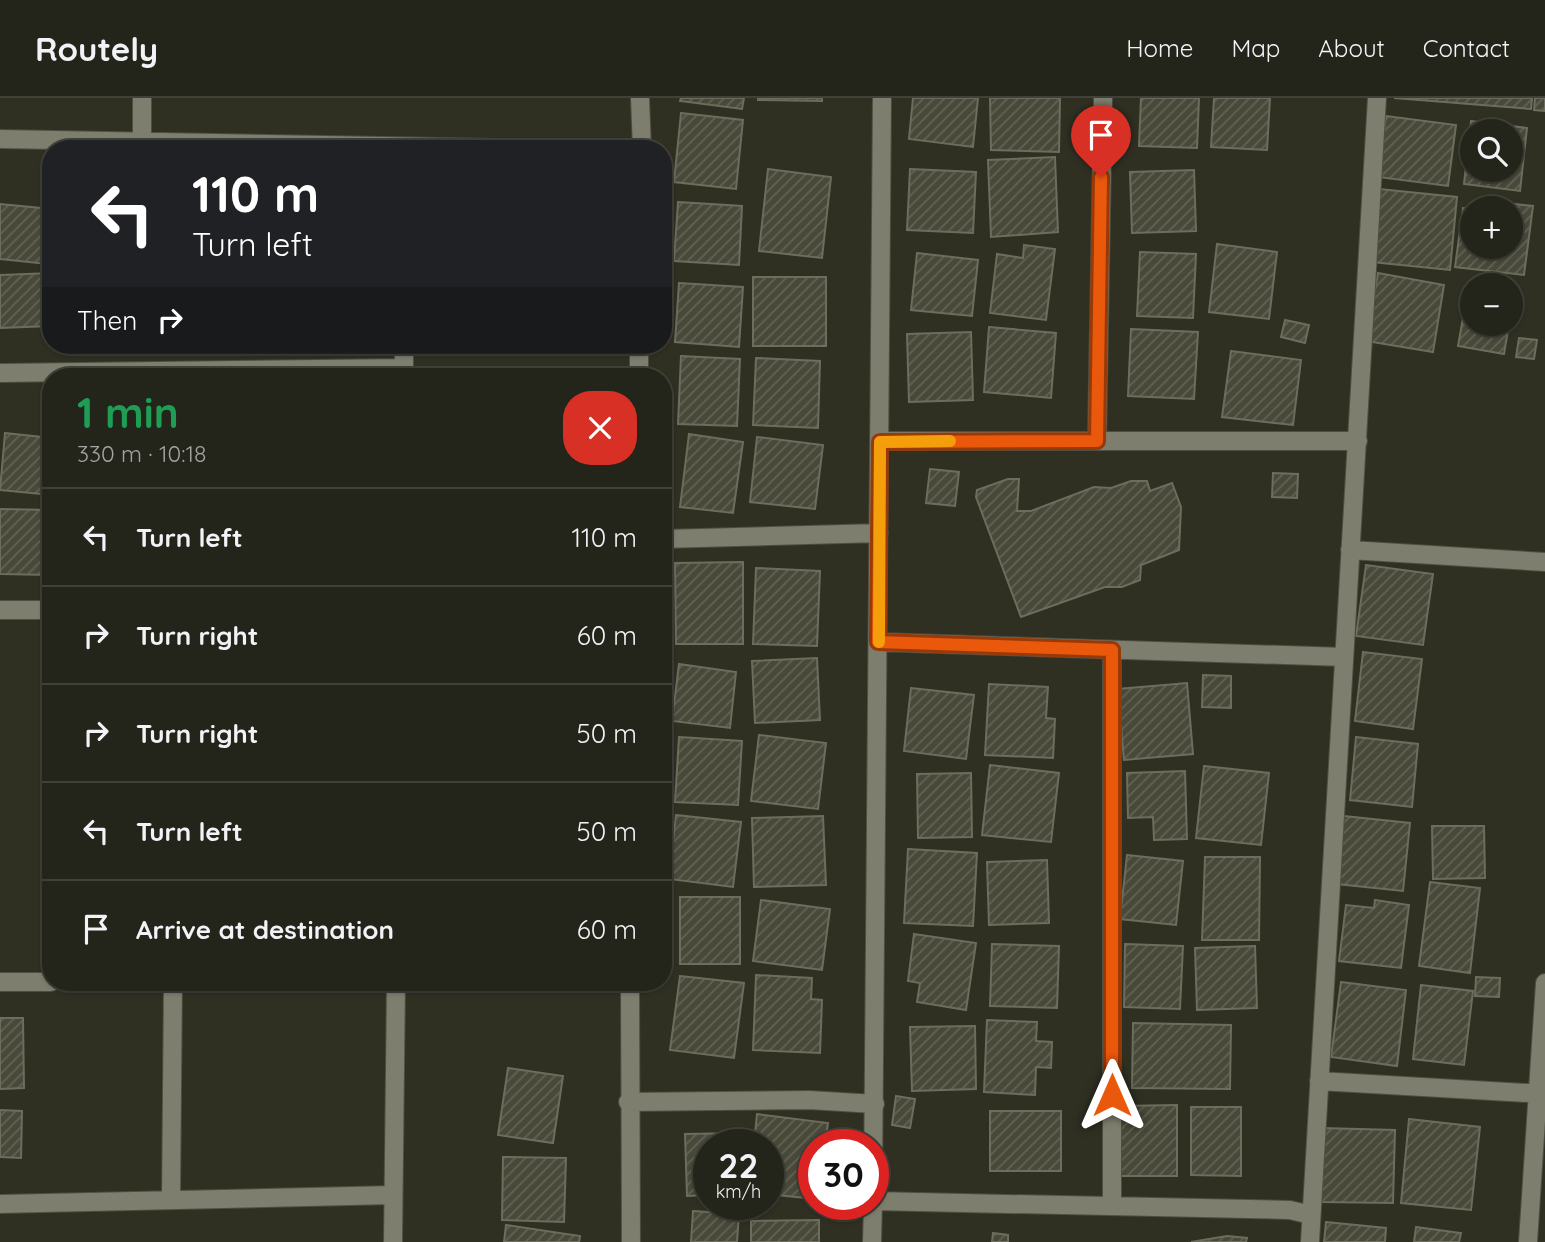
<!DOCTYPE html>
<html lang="en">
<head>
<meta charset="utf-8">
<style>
  body { margin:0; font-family:Quicksand,sans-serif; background:#2b2c23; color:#f1f3f6; height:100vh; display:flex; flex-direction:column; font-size:26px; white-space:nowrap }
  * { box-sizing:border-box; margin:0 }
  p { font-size:23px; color:#a3a4a2 }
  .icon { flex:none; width:38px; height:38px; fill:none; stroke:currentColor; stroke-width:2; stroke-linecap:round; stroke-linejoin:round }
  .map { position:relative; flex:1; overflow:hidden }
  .side { position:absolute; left:42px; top:270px; width:630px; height:623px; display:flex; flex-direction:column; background:#23241a; border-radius:28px; box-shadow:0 2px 5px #0004,0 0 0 2px #404139 }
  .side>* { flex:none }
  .banner { position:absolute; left:42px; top:42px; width:630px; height:214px; border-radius:28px; box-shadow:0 2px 5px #0004,0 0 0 2px #404139; background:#202124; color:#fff; overflow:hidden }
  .buttons { position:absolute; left:1460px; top:21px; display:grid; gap:14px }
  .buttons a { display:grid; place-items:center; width:63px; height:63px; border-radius:50%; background:#23241a; box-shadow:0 2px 5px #0004,0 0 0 2px #404139; font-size:35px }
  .speed { position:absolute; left:693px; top:1031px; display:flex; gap:14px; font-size:35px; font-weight:700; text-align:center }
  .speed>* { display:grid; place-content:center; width:91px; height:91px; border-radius:50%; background:#23241a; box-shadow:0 2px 5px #0004,0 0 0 2px #404139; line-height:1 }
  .speed small { font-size:18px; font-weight:400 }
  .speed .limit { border:10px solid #d22; background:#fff; color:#111 }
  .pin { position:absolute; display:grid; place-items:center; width:60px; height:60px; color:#fff; margin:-72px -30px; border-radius:50% 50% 50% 0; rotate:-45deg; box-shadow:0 0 7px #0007 }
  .pin .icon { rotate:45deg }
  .me { position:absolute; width:77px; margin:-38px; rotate:0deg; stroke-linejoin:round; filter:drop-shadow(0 0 5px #0008) }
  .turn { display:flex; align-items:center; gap:24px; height:147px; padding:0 35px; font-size:32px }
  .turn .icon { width:91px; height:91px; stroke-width:2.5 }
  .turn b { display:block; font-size:49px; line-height:60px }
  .then { display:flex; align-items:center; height:66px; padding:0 35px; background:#0003; gap:14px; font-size:26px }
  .round { display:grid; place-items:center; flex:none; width:74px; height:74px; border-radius:28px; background:#2b2c23 }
  .summary { display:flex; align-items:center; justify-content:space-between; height:119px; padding:0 35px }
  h1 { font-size:42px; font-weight:700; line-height:52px; color:#1e9e55 }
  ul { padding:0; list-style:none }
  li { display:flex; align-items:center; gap:21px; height:98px; padding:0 35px; border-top:2px solid #404139 }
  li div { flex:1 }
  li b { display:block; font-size:26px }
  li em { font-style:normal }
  header { display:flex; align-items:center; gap:42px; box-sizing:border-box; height:98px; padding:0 35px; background:#23241a; border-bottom:2px solid #404139 }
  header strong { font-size:33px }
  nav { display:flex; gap:38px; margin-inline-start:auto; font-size:24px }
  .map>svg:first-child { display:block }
</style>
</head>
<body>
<header>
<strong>Routely</strong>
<nav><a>Home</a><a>Map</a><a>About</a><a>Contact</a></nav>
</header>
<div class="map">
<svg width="1545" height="1144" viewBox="0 0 1545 1144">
  <defs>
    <pattern id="building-hatch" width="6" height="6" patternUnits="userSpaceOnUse" patternTransform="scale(1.75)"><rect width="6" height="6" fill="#49493a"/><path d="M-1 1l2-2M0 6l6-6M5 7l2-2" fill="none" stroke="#636355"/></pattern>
  </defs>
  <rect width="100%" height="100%" fill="#2f3022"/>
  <path fill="url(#building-hatch)" stroke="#6d6d5d" stroke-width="2" fill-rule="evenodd" d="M681,0H744L742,11L680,3Z
    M758,0H822V3L758,2Z
    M913,0H978L973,49L909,41Z
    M990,0H1060L1059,54L991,52Z
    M1141,0H1199L1197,50L1139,48Z
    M1214,0H1270L1267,52L1211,49Z
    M1394,0H1532L1531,11Z
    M1535,0H1545V13L1534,12Z
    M681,15L743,22L736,91L674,84Z
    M1386,18L1456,27L1448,88L1378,79Z
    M1471,23L1527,30L1520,93L1464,86ZM1472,33H1510V72H1472Z
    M1055,59L1058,134L991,139L988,62Z
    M768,71L831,79L822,160L759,153Z
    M910,71L976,74L973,135L907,132Z
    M1194,72L1196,133L1132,135L1130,74Z
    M1379,91L1457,99L1450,172L1372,164Z
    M1489,103L1533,108L1524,177L1455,169L1463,110L1472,111V149H1510V110H1488Z
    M678,104L742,108L739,167L674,163Z
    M0,106L51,111L47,166L0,161Z
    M1217,146L1277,154L1269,221L1209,214Z
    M1024,147L1055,151L1046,222L990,215L997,156L1023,160Z
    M1140,154L1196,156L1193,220L1137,218Z
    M917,155L978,162L972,218L911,212Z
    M51,175V228L0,230V177Z
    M1378,175L1444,187L1433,254L1366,243Z
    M753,179H826V248H753Z
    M679,185L743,189L739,249L675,244Z
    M1510,192L1515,193L1510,220Z
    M1467,197L1472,198V226H1509L1504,256L1458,248Z
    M1285,222L1309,227L1305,245L1281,239Z
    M989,229L1056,235L1051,300L984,294Z
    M1131,231L1198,234L1194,301L1128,298Z
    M971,234L973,302L909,304L907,236Z
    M1519,240L1537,242L1534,261L1516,259Z
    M78,247H90V253L78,252Z
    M1231,253L1301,262L1293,327L1222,319Z
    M681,258L740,261L737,328L678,326Z
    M756,260L820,263L818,330L753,327Z
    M5,335L51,340V397L0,392Z
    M689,336L743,344L733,415L680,409Z
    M757,339L823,347L815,411L750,404Z
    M930,371L959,374L955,408L926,405Z
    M1273,375L1298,376L1297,400L1272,399Z
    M1008,381H1019L1017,413H1031L1094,389L1111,390L1131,383H1147L1150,393L1172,385L1181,409L1179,452L1141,467L1140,482L1122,489H1105L1021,519L976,399L977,392Z
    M0,411L51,412V477L0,476Z
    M743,464V546H676L675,465Z
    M1366,467L1433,476L1423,547L1356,538Z
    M756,470L820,473L817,548L753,546Z
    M1363,554L1422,561L1413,631L1355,623Z
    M817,560L820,622L755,625L752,563Z
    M679,566L736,574L730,630L672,623Z
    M1203,577L1231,578V610L1202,609Z
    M1187,585L1193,656L1124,662L1118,591Z
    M989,586L1048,589L1046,620L1055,621L1053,660L985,657Z
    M911,590L974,597L966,661L904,653Z
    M759,637L826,645L818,711L751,703Z
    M679,639L742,643L738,707L675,704Z
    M1356,639L1418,646L1412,709L1350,702Z
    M990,667L1059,675L1051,744L982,737Z
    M1204,668L1269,675L1261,747L1196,740Z
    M1185,673L1187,741L1154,742L1153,719L1128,720L1127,675Z
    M971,675L972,739L918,740L917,676Z
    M676,717L741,724L733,789L669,781Z
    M823,718L826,787L754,789L752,720Z
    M1344,718L1410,725L1403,793L1337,786Z
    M1432,728H1484L1485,780L1433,781Z
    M908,751L977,755L973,828L904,825Z
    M1127,757L1183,763L1176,827L1120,821Z
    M1205,759H1260L1259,842H1202Z
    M1047,762L1049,825L989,827L987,764Z
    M1430,784L1480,790L1470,875L1419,868Z
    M680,799H740V866H680Z
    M761,802L830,811L822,872L753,863Z
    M1375,802L1409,807L1401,870L1339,863L1346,807L1374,810Z
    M914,836L976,845L966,912L917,904L920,885L908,883Z
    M992,846L1059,848L1057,910L990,908Z
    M1125,846L1183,848L1180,911L1124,909Z
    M1255,848L1257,910L1197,912L1195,850Z
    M756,877L812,880L811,901L822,902L820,955L753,952Z
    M680,878L744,885L734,960L670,952Z
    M1476,879L1500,880L1499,899L1475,898Z
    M1341,884L1406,892L1397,968L1331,959Z
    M1421,887L1473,893L1464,967L1413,961Z
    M0,920H23L24,990L0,991Z
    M987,922L1037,924L1036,943L1052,944L1051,970L1036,969L1035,997L984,994Z
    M1133,925L1231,927L1230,991L1132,990Z
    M975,928L976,991L912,993L910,929Z
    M508,970L563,978L553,1045L498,1037Z
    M896,998L915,1001L910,1030L892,1027Z
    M1177,1007V1078H1117V1008Z
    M1191,1009H1241V1078L1191,1077Z
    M0,1012L22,1013L21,1060L0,1059Z
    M990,1013H1061V1073H990Z
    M757,1016L828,1025L825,1046H814V1101L768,1096V1046H754Z
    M1409,1021L1480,1029L1471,1112L1401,1105Z
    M1322,1030L1395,1032L1393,1105L1321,1104Z
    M740,1035V1046H709V1097L687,1098L685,1036Z
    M503,1059L566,1060L564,1124L502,1122Z
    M693,1113L739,1116L737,1144H691Z
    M819,1122V1144H751V1123Z
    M1326,1124L1386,1130L1385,1144H1324Z
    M506,1127L580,1138L579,1144H504Z
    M1416,1129L1461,1135L1459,1144H1414Z
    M993,1135L1008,1137V1144H992Z
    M1227,1138L1247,1140L1246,1144H1191Z"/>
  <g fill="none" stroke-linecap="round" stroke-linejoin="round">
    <defs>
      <path id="minor" d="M640,0L642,51
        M0,41L548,51
        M142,44V0
        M404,247V278
        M0,275L404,270
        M639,278V247
        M880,343H1358
        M1097,343L1103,0
        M663,441L879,435
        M1350,452L1545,464
        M0,512H51
        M878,544L1344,559
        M0,884H51
        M630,884L631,1144
        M1319,983L1545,996
        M628,1004L809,1002L875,1006
        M873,1082L882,0
        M171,1102L173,884
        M873,1103L1290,1112L1311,1117
        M0,1106L393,1097
        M1112,1108V552
        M393,1144L396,884
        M872,1144L873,1106
        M1310,1144L1377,0
        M1528,1144L1545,885"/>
    </defs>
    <use href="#minor" stroke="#4e4e42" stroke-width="20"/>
    <use href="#minor" stroke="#7d7e6e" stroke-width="18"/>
  </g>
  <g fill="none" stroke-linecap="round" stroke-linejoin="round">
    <defs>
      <path id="route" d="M1101,79L1097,343L880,344L878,544L1112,552V997"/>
    </defs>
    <use href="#route" stroke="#983908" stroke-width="18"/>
    <use href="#route" stroke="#ea580c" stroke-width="12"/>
    <path stroke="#f59e0b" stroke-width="12" d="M879,544L880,344L950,343"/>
  </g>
</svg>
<div class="buttons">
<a><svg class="icon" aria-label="search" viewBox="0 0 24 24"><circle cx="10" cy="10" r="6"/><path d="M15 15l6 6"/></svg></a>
<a>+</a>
<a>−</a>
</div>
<div class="speed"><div>22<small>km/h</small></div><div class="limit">30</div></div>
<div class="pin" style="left:1101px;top:79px;background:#d93025"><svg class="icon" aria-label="arrive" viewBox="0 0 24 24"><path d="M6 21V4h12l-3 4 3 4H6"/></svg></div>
<svg class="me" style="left:1112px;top:997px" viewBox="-20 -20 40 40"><path d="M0-17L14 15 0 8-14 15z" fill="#ea580c" stroke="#fff" stroke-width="4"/></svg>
<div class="banner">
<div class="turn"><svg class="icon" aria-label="left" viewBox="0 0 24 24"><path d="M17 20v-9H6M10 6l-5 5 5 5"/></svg><div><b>110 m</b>Turn left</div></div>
<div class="then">Then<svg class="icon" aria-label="right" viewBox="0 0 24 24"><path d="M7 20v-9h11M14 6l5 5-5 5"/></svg></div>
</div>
<section class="side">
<div class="summary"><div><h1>1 min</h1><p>330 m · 10:18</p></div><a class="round" style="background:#d93025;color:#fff"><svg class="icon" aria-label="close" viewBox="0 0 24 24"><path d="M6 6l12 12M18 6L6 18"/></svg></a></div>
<ul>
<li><svg class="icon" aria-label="left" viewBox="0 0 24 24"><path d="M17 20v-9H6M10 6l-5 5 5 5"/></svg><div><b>Turn left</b></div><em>110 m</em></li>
<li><svg class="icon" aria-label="right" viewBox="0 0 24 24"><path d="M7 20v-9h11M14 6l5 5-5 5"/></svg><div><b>Turn right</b></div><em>60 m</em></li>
<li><svg class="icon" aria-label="right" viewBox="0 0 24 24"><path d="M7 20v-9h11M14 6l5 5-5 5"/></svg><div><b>Turn right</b></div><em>50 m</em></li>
<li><svg class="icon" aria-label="left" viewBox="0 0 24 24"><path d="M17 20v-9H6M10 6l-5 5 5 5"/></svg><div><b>Turn left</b></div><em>50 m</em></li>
<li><svg class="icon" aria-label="arrive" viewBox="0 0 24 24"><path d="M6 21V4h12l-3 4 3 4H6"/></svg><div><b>Arrive at destination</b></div><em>60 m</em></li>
</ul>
</section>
</div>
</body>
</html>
